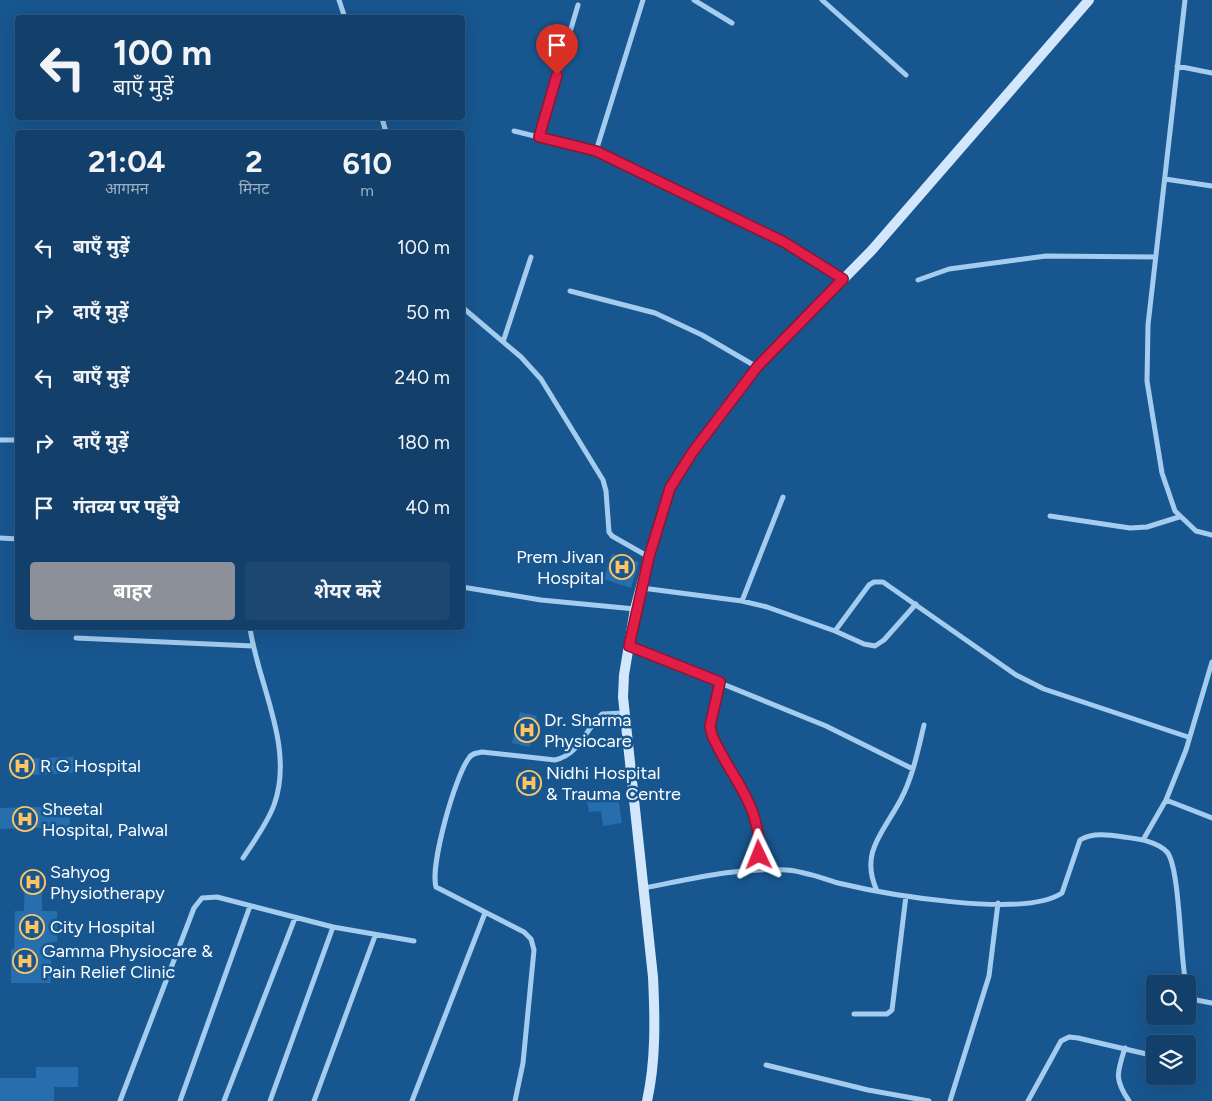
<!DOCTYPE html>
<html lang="hi">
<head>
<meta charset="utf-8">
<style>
  body { margin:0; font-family:Figtree,"Noto Sans Devanagari",sans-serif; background:#1b4771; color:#f1f3f6; height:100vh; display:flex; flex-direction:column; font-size:19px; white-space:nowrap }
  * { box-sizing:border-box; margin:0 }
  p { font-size:16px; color:#9cafc1 }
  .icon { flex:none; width:28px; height:28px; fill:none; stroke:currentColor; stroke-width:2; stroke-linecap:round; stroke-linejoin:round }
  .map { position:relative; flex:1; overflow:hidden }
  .drawer { position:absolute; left:15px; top:130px; width:450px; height:500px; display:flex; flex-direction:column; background:#12406b; border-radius:5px; box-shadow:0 5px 20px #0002,0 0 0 1px #31597e }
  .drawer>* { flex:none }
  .guide { position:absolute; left:15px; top:15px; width:450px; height:105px; border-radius:5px; box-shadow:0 5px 20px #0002,0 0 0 1px #31597e; background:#12406b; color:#f1f3f6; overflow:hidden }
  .controls { position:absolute; left:1146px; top:975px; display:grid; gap:10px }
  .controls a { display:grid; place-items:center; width:50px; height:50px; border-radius:5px; background:#12406b; box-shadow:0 5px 20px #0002,0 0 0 1px #31597e; font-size:25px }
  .pin { position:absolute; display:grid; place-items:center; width:42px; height:42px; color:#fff; margin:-51px -21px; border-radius:50% 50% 50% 0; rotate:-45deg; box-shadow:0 0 5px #0007 }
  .pin .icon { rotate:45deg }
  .me { position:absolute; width:55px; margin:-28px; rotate:358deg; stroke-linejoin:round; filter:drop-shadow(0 0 4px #0008) }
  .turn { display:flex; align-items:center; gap:18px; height:105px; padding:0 15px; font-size:22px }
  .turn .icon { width:65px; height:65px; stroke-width:2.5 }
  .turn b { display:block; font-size:35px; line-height:42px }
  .eta { display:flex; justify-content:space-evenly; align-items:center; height:85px; text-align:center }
  .eta b { font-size:30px; font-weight:700; line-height:35px }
  .action { display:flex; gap:10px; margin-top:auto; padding:10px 15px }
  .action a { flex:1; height:58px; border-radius:5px; background:#8c9099; color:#fff; font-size:20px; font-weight:700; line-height:58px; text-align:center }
  .action a+a { background:#1b4771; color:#f1f3f6 }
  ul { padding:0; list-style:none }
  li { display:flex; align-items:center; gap:15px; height:65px; padding:0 15px }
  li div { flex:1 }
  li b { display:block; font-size:19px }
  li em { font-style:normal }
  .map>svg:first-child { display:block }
</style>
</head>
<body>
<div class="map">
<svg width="1212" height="1101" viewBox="0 0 1212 1101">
  <rect width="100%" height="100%" fill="#18568f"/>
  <path fill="#266ead" d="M612,554L639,562L631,588L604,579Z
    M520,712L537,716L530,747L512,743Z
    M74,757V773L11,776L10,759Z
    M518,772L538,774L536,793L517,792Z
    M618,796L622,823L603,826L601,811L589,812L587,801Z
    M70,806V827L0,829V808Z
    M25,875H42V911H57V942H51V983H11V949H14L15,911H24Z
    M36,1067H78V1087H54V1101H0V1078H36Z"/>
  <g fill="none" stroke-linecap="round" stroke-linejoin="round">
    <path stroke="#a4ccef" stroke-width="5" d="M339,0L345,18
      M694,0L732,23
      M822,0L906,75
      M1185,0L1148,325L1147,381L1162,473L1175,511L1196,531L1212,535
      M1177,66L1212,73
      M382,118L386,132
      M514,131L596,151L784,242L843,279
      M539,137L578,5
      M596,151L643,0
      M1165,179L1212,186
      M918,280L949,269L1046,256L1156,257
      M570,291L655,313L702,335L757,367
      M462,307L521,357L541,379L603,480L606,491L609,532L612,536L649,557
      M503,342L531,257
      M0,440H18
      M1050,516L1130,528L1147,527L1179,517
      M0,538L18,539
      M462,587L541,600L635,609
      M642,588L742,601L767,607L835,631L869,585L874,582H883L1016,675L1044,689L1188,737
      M742,601L783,497
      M835,631L864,644L875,646L884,640L916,604
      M76,638L253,646
      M629,646L826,726L913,769
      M720,682L710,726L712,735C717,747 725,757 732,769C752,803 760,828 758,868
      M1166,800L1212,818
      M1143,840L1166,800L1186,750L1212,662
      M243,858C254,841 267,824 274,805C295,747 258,685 250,628
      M644,888C691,879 738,867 786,870C804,871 821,878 838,883C884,894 1024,919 1062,893L1080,840C1092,832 1111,835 1124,837C1138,839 1157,841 1167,852C1180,867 1180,958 1186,984
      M877,891C859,852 884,832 901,799C913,776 918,750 924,725
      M1188,988L1196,1000L1212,1003
      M854,1014H887L892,1010L906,896
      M1125,1048C1117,1073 1114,1079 1129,1101
      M766,1065L868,1090L929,1101
      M120,1101L194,908L202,898L217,897L333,927L414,941
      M180,1101L250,906
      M224,1101L295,918
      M270,1101L333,927
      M314,1101L375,936
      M412,1101L485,913
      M515,1101L523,1063L534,950L531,939L524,932L436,887C430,865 455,776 469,758C472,753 477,753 482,752L555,760C579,755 585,730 602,714L624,713
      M950,1101L989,976L998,903
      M1028,1101L1061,1041L1069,1037L1078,1038L1155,1056"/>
    <path stroke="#d2e7fb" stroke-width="10" d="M647,1101C656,1061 655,1018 653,977L623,697L624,675L635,609L649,557L670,488L692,453L757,367L872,250L1089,0"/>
  </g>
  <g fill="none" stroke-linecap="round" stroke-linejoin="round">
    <defs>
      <path id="route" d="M557,75L539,137L596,151L784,242L843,279L757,367L692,453L670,488L649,557L629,646L720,682L710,726L712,735C731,779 761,802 759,855"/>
    </defs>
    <use href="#route" stroke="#92132f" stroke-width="12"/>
    <use href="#route" stroke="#e11d48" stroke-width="9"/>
  </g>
  <defs>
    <symbol id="hospital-ring" viewBox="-11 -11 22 22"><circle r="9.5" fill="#18568f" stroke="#ffc563" stroke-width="1.5"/><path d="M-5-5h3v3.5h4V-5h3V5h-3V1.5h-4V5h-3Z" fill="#ffc563"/></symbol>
  </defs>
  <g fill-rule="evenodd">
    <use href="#hospital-ring" x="608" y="553" width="28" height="28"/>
    <use href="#hospital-ring" x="513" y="716" width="28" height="28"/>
    <use href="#hospital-ring" x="8" y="752" width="28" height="28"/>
    <use href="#hospital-ring" x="515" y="769" width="28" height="28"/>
    <use href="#hospital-ring" x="11" y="805" width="28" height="28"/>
    <use href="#hospital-ring" x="19" y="868" width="28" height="28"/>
    <use href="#hospital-ring" x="18" y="913" width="28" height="28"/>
    <use href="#hospital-ring" x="11" y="947" width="28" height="28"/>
  </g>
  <g text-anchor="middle" stroke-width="5" stroke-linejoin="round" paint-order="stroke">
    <g font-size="18" fill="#fff" stroke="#18568f" text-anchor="start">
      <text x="604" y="563" text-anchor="end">Prem Jivan<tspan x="604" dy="21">Hospital</tspan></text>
      <text x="544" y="726">Dr. Sharma<tspan x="544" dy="21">Physiocare</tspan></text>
      <text x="40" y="772">R G Hospital</text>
      <text x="546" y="779">Nidhi Hospital<tspan x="546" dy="21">&amp; Trauma Centre</tspan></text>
      <text x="42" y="815">Sheetal<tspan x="42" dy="21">Hospital, Palwal</tspan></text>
      <text x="50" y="878">Sahyog<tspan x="50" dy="21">Physiotherapy</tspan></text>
      <text x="50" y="933">City Hospital</text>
      <text x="42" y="957">Gamma Physiocare &amp;<tspan x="42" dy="21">Pain Relief Clinic</tspan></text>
    </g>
  </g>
</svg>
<div class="controls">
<a><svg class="icon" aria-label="search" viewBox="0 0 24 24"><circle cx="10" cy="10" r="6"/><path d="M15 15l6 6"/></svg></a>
<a><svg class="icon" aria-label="layers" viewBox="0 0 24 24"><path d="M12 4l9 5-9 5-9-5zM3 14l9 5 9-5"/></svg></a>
</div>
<div class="pin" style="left:557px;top:75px;background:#d93025"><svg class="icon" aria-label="arrive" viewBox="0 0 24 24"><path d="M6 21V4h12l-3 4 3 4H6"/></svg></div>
<svg class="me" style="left:759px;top:855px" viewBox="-20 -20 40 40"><path d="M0-17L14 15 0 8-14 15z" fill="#e11d48" stroke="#fff" stroke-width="4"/></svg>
<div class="guide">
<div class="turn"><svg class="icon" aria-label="left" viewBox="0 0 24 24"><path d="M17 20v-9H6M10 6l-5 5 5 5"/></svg><div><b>100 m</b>बाएँ मुड़ें</div></div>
</div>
<section class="drawer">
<div class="eta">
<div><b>21:04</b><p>आगमन</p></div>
<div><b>2</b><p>मिनट</p></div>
<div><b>610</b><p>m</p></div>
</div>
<ul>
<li><svg class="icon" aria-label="left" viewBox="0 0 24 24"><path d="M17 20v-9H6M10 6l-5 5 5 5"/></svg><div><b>बाएँ मुड़ें</b></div><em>100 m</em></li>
<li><svg class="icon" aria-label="right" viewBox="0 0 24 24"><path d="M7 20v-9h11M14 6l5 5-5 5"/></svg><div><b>दाएँ मुड़ें</b></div><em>50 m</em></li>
<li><svg class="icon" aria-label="left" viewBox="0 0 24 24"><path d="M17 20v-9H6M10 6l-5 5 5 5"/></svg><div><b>बाएँ मुड़ें</b></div><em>240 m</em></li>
<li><svg class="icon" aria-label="right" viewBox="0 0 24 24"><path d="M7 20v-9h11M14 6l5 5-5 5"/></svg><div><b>दाएँ मुड़ें</b></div><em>180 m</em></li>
<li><svg class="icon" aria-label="arrive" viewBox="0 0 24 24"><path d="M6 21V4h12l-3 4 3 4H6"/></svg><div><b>गंतव्य पर पहुँचे</b></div><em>40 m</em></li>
</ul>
<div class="action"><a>बाहर</a><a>शेयर करें</a></div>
</section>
</div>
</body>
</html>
